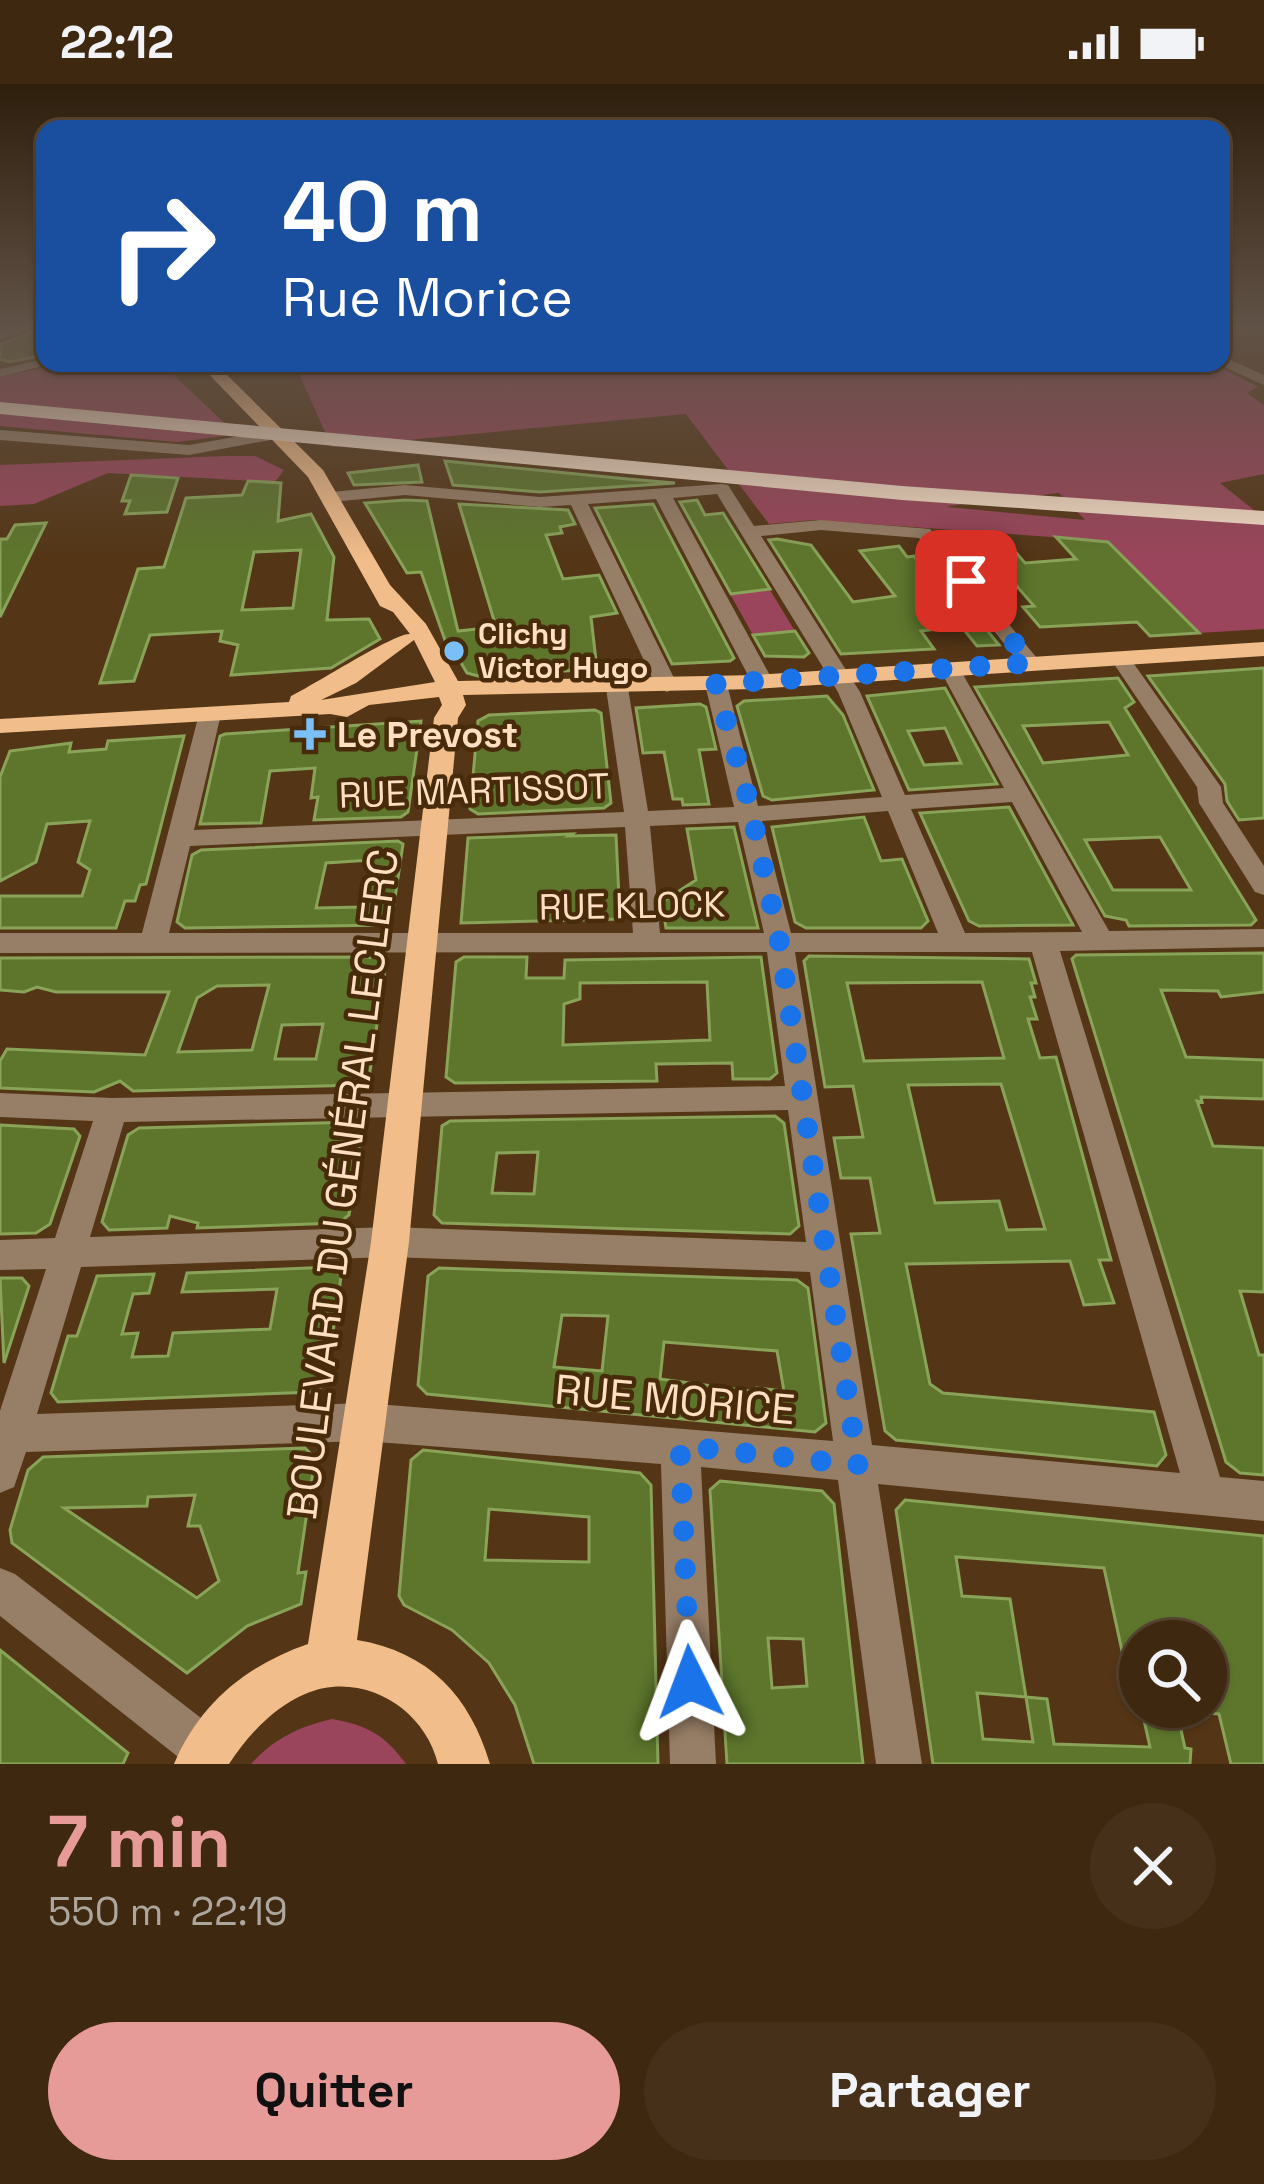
<!DOCTYPE html>
<html lang="fr">
<head>
<meta charset="utf-8">
<style>
  body { margin:0; font-family:"Space Grotesk",sans-serif; background:#463019; color:#f1f3f6; height:100vh; display:flex; flex-direction:column; font-size:45px; white-space:nowrap }
  * { box-sizing:border-box; margin:0 }
  p { font-size:39px; color:#ada69f }
  .icon { flex:none; width:66px; height:66px; fill:none; stroke:currentColor; stroke-width:2; stroke-linecap:round; stroke-linejoin:round }
  .map { position:relative; height:1680px; overflow:hidden }
  .sheet { display:flex; flex-direction:column; background:#3f2810; flex:1 }
  .sheet>* { flex:none }
  .top-card { position:absolute; left:36px; top:36px; width:1194px; height:252px; border-radius:24px; box-shadow:0 3px 9px #0004,0 0 0 3px #584430; background:#1a4fa0; color:#fff; overflow:hidden }
  .buttons { position:absolute; left:1119px; top:1536px; display:grid; gap:24px }
  .buttons a { display:grid; place-items:center; width:108px; height:108px; border-radius:50%; background:#3f2810; box-shadow:0 3px 9px #0004,0 0 0 3px #584430; font-size:60px }
  .pin { position:absolute; display:grid; place-items:center; width:102px; height:102px; color:#fff; margin:-51px; border-radius:24px; box-shadow:0 6px 18px #0006 }
  .me { position:absolute; width:132px; margin:-66px; rotate:357deg; stroke-linejoin:round; filter:drop-shadow(0 0 9px #0008) }
  .turn { display:flex; align-items:center; gap:42px; height:252px; padding:0 48px; font-size:54px }
  .turn .icon { width:156px; height:156px; stroke-width:2.5 }
  .turn b { display:block; font-size:84px; line-height:102px }
  .round { display:grid; place-items:center; flex:none; width:126px; height:126px; border-radius:63px; background:#463019 }
  .overview { display:flex; align-items:center; justify-content:space-between; height:204px; padding:0 48px }
  h1 { font-size:72px; font-weight:700; line-height:90px; color:#e69b98 }
  .action { display:flex; gap:24px; margin-top:auto; padding:24px 48px }
  .action a { flex:1; height:138px; border-radius:72px; background:#e69b98; color:#111; font-size:48px; font-weight:700; line-height:138px; text-align:center }
  .action a+a { background:#463019; color:#f1f3f6 }
  .status { display:flex; justify-content:space-between; align-items:center; height:84px; padding:0 60px; background:#3f2810; direction:ltr }
  .status svg { height:33px; fill:currentColor }
  .map>svg:first-child { display:block }
</style>
</head>
<body>
<div class="status"><b>22:12</b><svg viewBox="0 0 49 12"><path d="M0 12V9h3v3zM5 12V6h3v6zM10 12V3h3v9zM15 12V0h3v12zM26 1h20v11H26zM47 4h2v5h-2z"/></svg></div>
<div class="map">
<svg width="1264" height="1680" viewBox="0 0 1264 1680">
  <rect width="100%" height="100%" fill="#543616"/>
  <path fill="#9a455b" fill-rule="evenodd" d="M66,279H161L233,347L231,351L177,358L0,342V293Z
    M294,279H1212L1258,303L1247,309L1264,321V390L1220,399L1264,434V545L1199,549L1107,457L814,436L769,440L686,330L332,363ZM1059,409L1085,436L948,423L949,422Z
    M225,372H255L284,386L275,398L108,389L34,420L0,422V381Z
    M946,463H968L1013,511L1005,516L1012,527L1000,529Z
    M770,506L795,547L753,551L730,510Z
    M332,1635C367,1641 385,1651 406,1680H251C275,1654 298,1643 332,1635Z"/>
  <path fill="#5d762c" stroke="#89a359" stroke-width="3" fill-rule="evenodd" d="M34,248L45,251V271L9,278L0,275V260Z
    M445,377L628,395L675,399L540,408L453,401Z
    M418,381L422,398L354,401L348,389Z
    M131,391L178,394L167,428L125,430L130,417H122Z
    M248,397L281,399L278,437L311,430L334,473L327,536L369,535L380,555L331,584L231,591L238,561L220,557L222,547L150,551L134,597L100,599L138,485L164,483L186,414L242,411ZM301,466L293,524L242,526L254,468Z
    M405,416L427,417L458,547L496,543L459,420L568,426L575,440L560,443L562,449L546,451L563,495L599,491L617,529L591,533L597,585L478,592L467,589L460,577L453,579L421,488L407,489L365,419Z
    M697,416L705,431L723,429L770,505L731,510L680,418Z
    M653,420L734,574L730,577L672,580L595,424Z
    M46,439L0,533V455H7L15,441Z
    M1056,453L1108,458L1199,549L1150,552L1137,538L1040,543L1023,523L1034,522L987,468L1013,465L1025,479L1076,475Z
    M777,455L811,461L853,518L895,512L860,467L899,462L907,473L914,472L962,531L974,530L999,561L977,562L961,542L921,547L934,565L841,570L769,456Z
    M795,547L809,569L804,573L765,572L753,551Z
    M1264,584V734L1239,736L1227,717L1225,700L1148,592Z
    M1118,594L1134,618L1125,624L1256,836L1251,841L1129,842L1126,836L1105,832L975,603ZM1109,638L1128,671L1043,679L1023,642ZM1160,753L1191,806H1113L1085,756Z
    M945,604L997,700L909,706L867,612ZM945,644L961,679L924,681L908,647Z
    M827,612L843,631L874,706L772,716L763,712L737,622L744,617Z
    M700,620L706,623L716,665L699,666L709,720L683,721L682,715H673L664,668L643,669L636,624Z
    M595,626L601,629L611,719L604,724L478,730L470,725L478,637L489,631Z
    M421,637L408,728L401,733L314,736L318,713L311,714L315,684L270,687L261,739L200,740L220,652L225,650Z
    M184,652L146,800L140,801L135,817H125L116,844H0V812H82L90,786L78,778L90,737L47,740L36,778L0,797V693L10,667L71,659L69,668L106,665L108,657Z
    M1009,723L1073,841L979,842L969,837L920,729Z
    M864,733L881,777L902,775L928,837L921,844H806L795,838L772,743Z
    M734,743L758,844H666L662,818L696,796L687,745Z
    M572,750L569,752L616,751L620,835L461,839L468,754Z
    M398,757L403,760L391,841L185,844L177,838L192,771L201,766ZM371,776L363,823L316,824L326,779Z
    M1264,869V908L1221,913L1218,907L1161,906L1186,973L1264,976V1015L1201,1013L1202,1018L1197,1017L1213,1062L1264,1064V1208L1240,1207L1259,1271H1264V1391L1240,1389L1226,1378L1072,875L1076,871Z
    M809,872L1029,875L1036,899H1031L1035,913H1030L1037,935H1028L1040,974L1056,973L1111,1176H1099L1114,1219L1084,1221L1070,1177L906,1180L930,1300L943,1309L1154,1328L1166,1371L1157,1382L896,1356L885,1347L851,1150L880,1149L870,1094H841L834,1054L863,1053L853,1002L825,1003L804,877ZM982,898L1004,974L864,977L847,899ZM1001,1000L1045,1145L1007,1146L999,1117L935,1119L908,1001Z
    M387,873L369,994L360,1001L133,1007L120,997L94,1008L0,1004V977L7,965L145,971L169,908H56L37,903L24,908L0,906V874ZM269,901L252,966L178,968L197,914L217,902ZM323,940L316,975H275L282,941Z
    M464,873H527L526,894H564L565,876L761,873L777,989L770,995H733L732,979L656,980L657,997L455,999L446,993L456,878ZM707,898L710,956L563,961L564,920L580,915V899Z
    M775,1032L784,1039L799,1142L790,1150L442,1139L434,1131L442,1042L450,1037ZM538,1068L534,1110L492,1109L497,1069Z
    M356,1038L362,1044L349,1131L339,1139L197,1144L198,1139L170,1132L167,1144L109,1146L102,1138L128,1051L139,1044Z
    M0,1041L74,1045L80,1052L50,1140L36,1149L0,1150Z
    M332,1183L341,1192L338,1216L325,1299L315,1308L58,1318L51,1309L68,1252H77L97,1192L154,1190L149,1209L133,1210L122,1250L138,1249L132,1273L168,1272L173,1249L270,1245L277,1205L182,1208L187,1189Z
    M439,1184L797,1196L808,1204L826,1339L815,1348L427,1310L418,1301L428,1192ZM562,1231L608,1232L602,1287L554,1283ZM664,1258L777,1267L784,1307L757,1304V1308L660,1295Z
    M0,1194H22L29,1202L4,1279Z
    M305,1364L315,1374L298,1489L306,1488L301,1520L247,1542L187,1589L12,1459L10,1446L28,1386L43,1373ZM195,1411L188,1442H200L219,1497L197,1514L64,1424L147,1422L148,1413Z
    M423,1366L640,1389L651,1401L658,1680H534L515,1621L489,1579L452,1546L404,1521L399,1512L411,1376ZM489,1425L589,1433V1478L485,1476Z
    M720,1397L822,1407L834,1420L863,1680H727L710,1406ZM768,1554L803,1555L807,1602L772,1604Z
    M905,1416L1264,1452V1680H1231L1219,1630L1206,1629V1557H1140V1612L1132,1613L1104,1484L956,1473L962,1512L1010,1515L1026,1613L1047,1615L1054,1660L1150,1663L1141,1623H1176L1185,1664L1191,1665L1190,1680H933L896,1426ZM977,1609L1026,1613L1033,1658L983,1655Z
    M0,1566L128,1669L123,1680H0Z"/>
  <g fill="none" stroke-linecap="round" stroke-linejoin="round">
    <path fill="#977e66" fill-rule="evenodd" d="M22,240H42L0,256V248Z
      M1221,272L1264,291V301L1216,279H1221Z
      M45,275V279H55L0,293V285Z
      M280,345L286,347V353L189,371L0,356V346L189,361Z
      M722,400L728,401L754,442L821,436L930,445L1041,579L1030,585L1023,583L919,454L821,446L761,452L860,608L905,711L1004,704L939,584L943,580H957L1109,847L1264,845V863L1060,867L1220,1393L1264,1397V1437L878,1400L922,1680H876L838,1396L701,1383L716,1680H670L661,1380L364,1357L26,1368L14,1403L0,1409V1327L46,1185L0,1186V1156L55,1154L93,1037L0,1033V1009L112,1014L785,1002L767,868L0,869V849H142L199,630L210,623L221,630L194,746L624,728L606,604L617,598L628,604L648,727L734,723L705,600L716,594L727,600L758,722L882,713L838,608L717,410L673,414L773,597L770,602L762,603L751,597L656,415L588,420L678,602L667,608L656,602L571,421L540,423L405,411L331,418L322,413L331,408L405,401L540,413ZM1012,718L1082,848L965,849L911,725ZM888,727L938,849H791L762,737ZM738,738L764,849H660L650,742ZM625,743L633,849H169L190,762ZM795,868H1032L1180,1389L872,1361ZM788,1026L806,1158L390,1143L90,1153L124,1038ZM390,1173L810,1188L833,1357L364,1319L37,1330L81,1183Z
      M1120,568L1127,570L1221,703L1223,719L1264,782V811L1255,808L1199,719L1197,703L1110,574Z
      M0,1484L15,1490L223,1651L230,1667L225,1680H187L0,1532Z"/>
    <path fill="#f1bd8a" fill-rule="evenodd" d="M198,279H215L323,386L390,501L426,540L458,597L756,591L1264,558V572L756,605L463,611L466,621L458,634L409,1158L357,1556C429,1568 470,1612 490,1680H438C424,1623 361,1586 305,1610C274,1623 247,1652 229,1680H174C200,1619 247,1581 308,1560L371,1158L434,634L442,621L439,613L369,621L347,633L330,630L0,649V635L289,618L291,612C314,601 396,548 410,550L393,528L380,522L308,393ZM414,556L435,598L321,616L356,599Z"/>
    <path fill="#f7dec7" fill-rule="evenodd" d="M0,318L902,402L1264,427V441L902,416L0,330Z"/>
  </g>
  <linearGradient id="sky" x2="0" y2="1"><stop stop-color="#2e1e0c"/><stop offset="0.51" stop-color="#615247"/><stop offset="1" stop-color="#615247" stop-opacity="0"/></linearGradient>
  <rect width="1264" height="475" fill="url(#sky)"/>
  <g fill="none" stroke-linecap="round" stroke-linejoin="round">
    <path stroke="#1a73e8" stroke-width="21" stroke-dasharray="0 37.8" d="M690,1598L680,1362L858,1381L779,855L749,718L716,600L1030,579L966,497"/>
  </g>
  <g fill="#7abff8" stroke="#482b0a" stroke-width="4.5">
    <circle cx="454" cy="567" r="12"/>
    <path d="M304 632h12v12h12v12h-12v12h-12v-12h-12v-12h12z"/>
  </g>
  <g text-anchor="middle" stroke-width="9" stroke-linejoin="round" paint-order="stroke">
    <g font-size="30" font-weight="bold" fill="#ffdfc2" stroke="#482b0a" text-anchor="start">
      <text x="478" y="560">Clichy<tspan x="478" dy="34">Victor Hugo</tspan></text>
    </g>
    <g font-size="36" font-weight="bold" fill="#ffdfc2" stroke="#482b0a" text-anchor="start">
      <text x="337" y="663">Le Prevost</text>
    </g>
    <g font-size="36" fill="#ffdfc2" stroke="#482b0a">
      <text transform="translate(474 706) rotate(-2)" y="13">RUE MARTISSOT</text>
      <text transform="translate(632 821) rotate(-1)" y="13">RUE KLOCK</text>
    </g>
    <g font-size="42" fill="#ffdfc2" stroke="#482b0a">
      <text transform="translate(342 1100) rotate(-83)" y="15">BOULEVARD DU GÉNÉRAL LECLERC</text>
      <text transform="translate(675 1315) rotate(5)" y="15">RUE MORICE</text>
    </g>
  </g>
</svg>
<div class="buttons">
<a><svg class="icon" aria-label="search" viewBox="0 0 24 24"><circle cx="10" cy="10" r="6"/><path d="M15 15l6 6"/></svg></a>
</div>
<div class="pin" style="left:966px;top:497px;background:#d93025"><svg class="icon" aria-label="arrive" viewBox="0 0 24 24"><path d="M6 21V4h12l-3 4 3 4H6"/></svg></div>
<svg class="me" style="left:690px;top:1598px" viewBox="-20 -20 40 40"><path d="M0-17L14 15 0 8-14 15z" fill="#1a73e8" stroke="#fff" stroke-width="4"/></svg>
<div class="top-card">
<div class="turn"><svg class="icon" aria-label="right" viewBox="0 0 24 24"><path d="M7 20v-9h11M14 6l5 5-5 5"/></svg><div><b>40 m</b>Rue Morice</div></div>
</div>
</div>
<section class="sheet">
<div class="overview"><div><h1>7 min</h1><p>550 m · 22:19</p></div><a class="round"><svg class="icon" aria-label="close" viewBox="0 0 24 24"><path d="M6 6l12 12M18 6L6 18"/></svg></a></div>
<div class="action"><a>Quitter</a><a>Partager</a></div>
</section>
</body>
</html>
